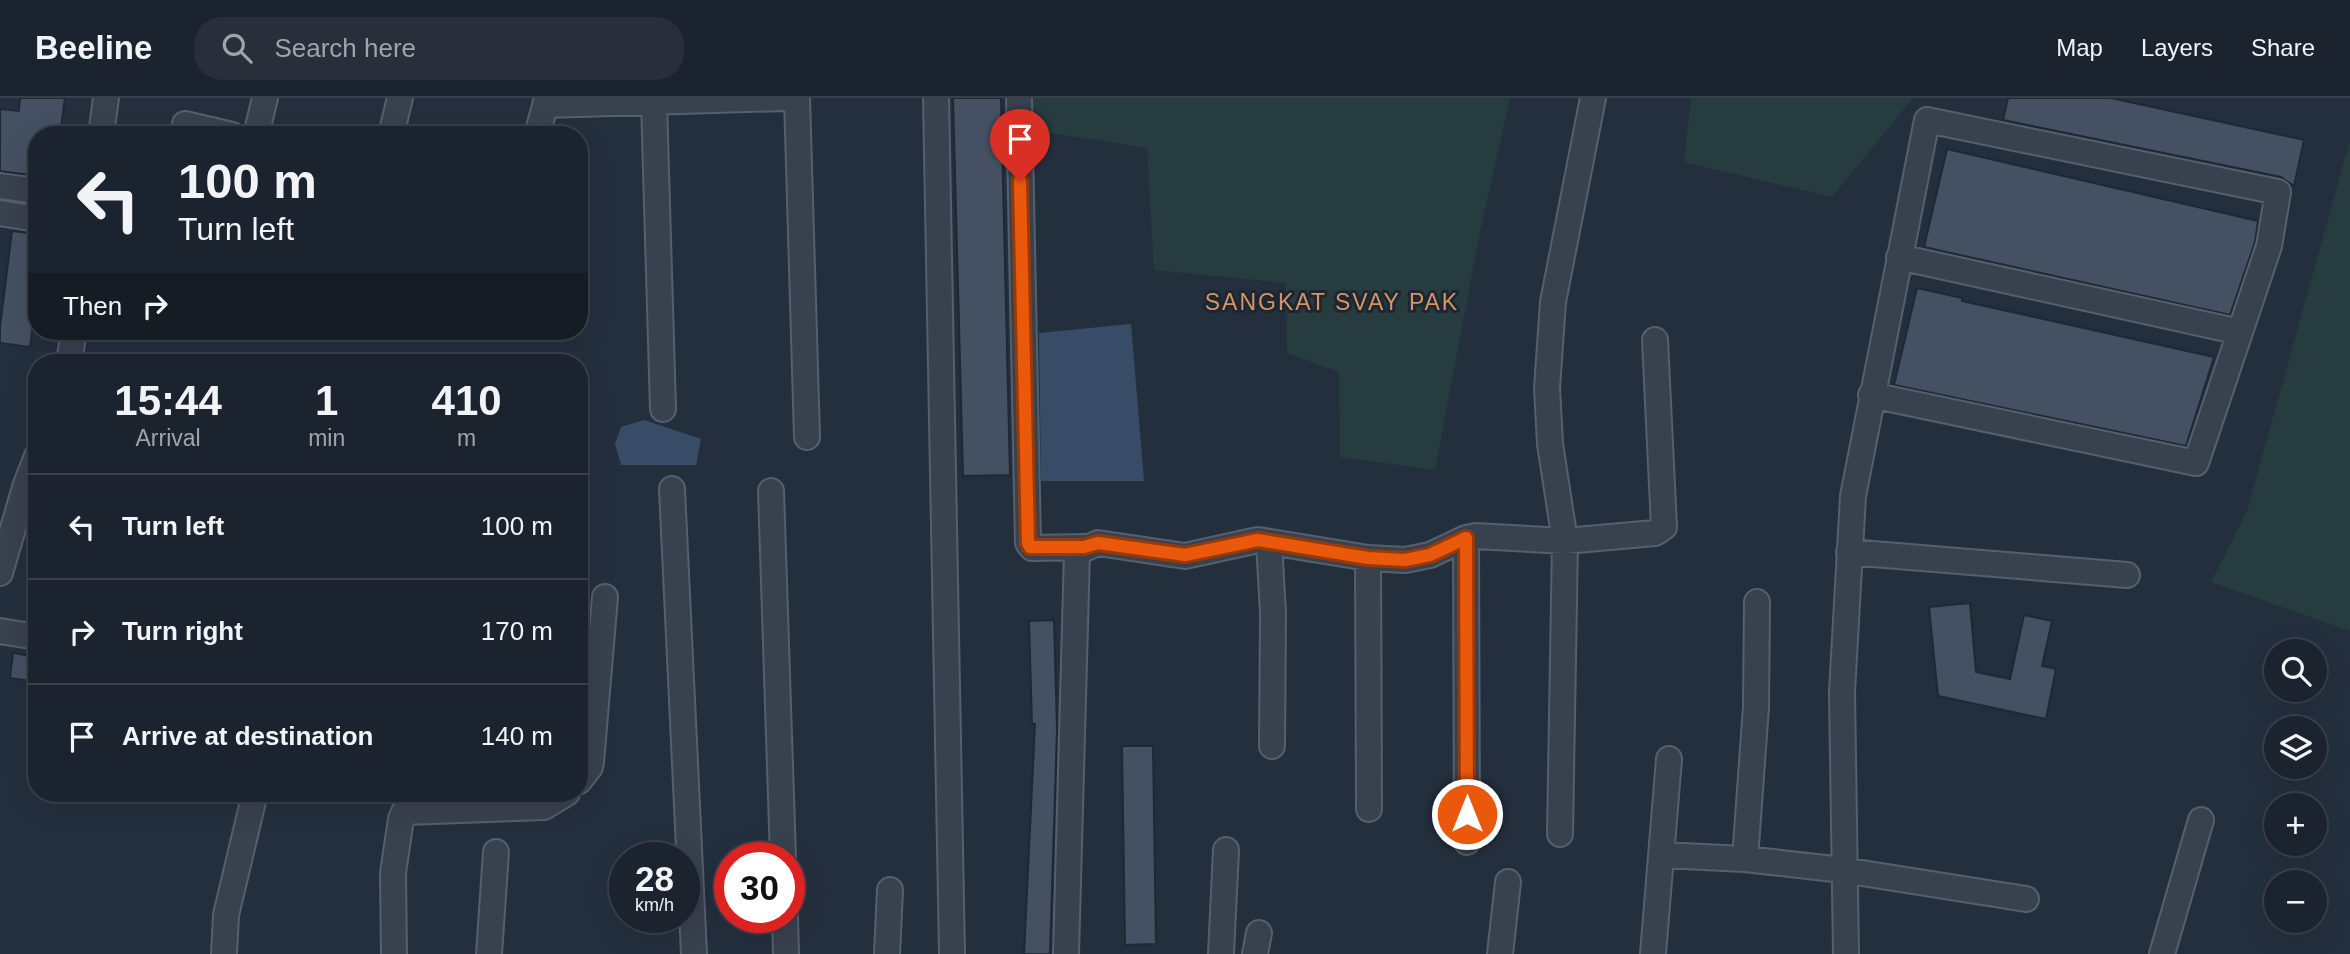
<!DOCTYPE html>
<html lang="en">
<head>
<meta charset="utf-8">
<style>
  body { margin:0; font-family:Helvetica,sans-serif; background:#282f3a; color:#f1f3f6; height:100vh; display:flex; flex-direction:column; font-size:26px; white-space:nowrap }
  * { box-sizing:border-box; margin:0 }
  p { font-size:23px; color:#a0a4aa }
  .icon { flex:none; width:38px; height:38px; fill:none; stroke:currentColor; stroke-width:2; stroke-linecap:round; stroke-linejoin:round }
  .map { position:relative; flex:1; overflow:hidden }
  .drawer { position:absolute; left:28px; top:256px; width:560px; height:448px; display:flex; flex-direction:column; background:#1b232e; border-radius:28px; box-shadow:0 7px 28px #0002,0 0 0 2px #39404a }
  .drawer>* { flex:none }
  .hud { position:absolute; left:28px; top:28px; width:560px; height:214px; border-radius:28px; box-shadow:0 7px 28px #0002,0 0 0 2px #39404a; background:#1b232e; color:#f1f3f6; overflow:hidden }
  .controls { position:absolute; left:2264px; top:541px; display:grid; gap:14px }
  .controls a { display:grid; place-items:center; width:63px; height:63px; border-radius:50%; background:#1b232e; box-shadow:0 7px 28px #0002,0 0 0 2px #39404a; font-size:35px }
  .speed { position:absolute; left:609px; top:744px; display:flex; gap:14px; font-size:35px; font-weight:700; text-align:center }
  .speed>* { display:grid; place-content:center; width:91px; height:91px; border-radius:50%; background:#1b232e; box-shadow:0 7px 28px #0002,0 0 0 2px #39404a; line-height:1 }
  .speed small { font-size:18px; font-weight:400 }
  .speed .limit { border:10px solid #d22; background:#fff; color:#111 }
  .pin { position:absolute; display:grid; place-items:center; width:60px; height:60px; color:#fff; margin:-72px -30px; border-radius:50% 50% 50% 0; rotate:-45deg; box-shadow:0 0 7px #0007 }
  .pin .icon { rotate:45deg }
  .me { position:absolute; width:77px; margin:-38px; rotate:0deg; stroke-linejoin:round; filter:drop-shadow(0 0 5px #0008) }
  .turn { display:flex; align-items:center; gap:24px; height:147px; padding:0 35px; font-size:32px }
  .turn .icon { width:91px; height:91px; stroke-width:2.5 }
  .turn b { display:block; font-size:49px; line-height:60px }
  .then { display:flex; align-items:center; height:66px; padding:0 35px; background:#0003; gap:14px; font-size:26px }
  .eta { display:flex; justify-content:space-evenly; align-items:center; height:119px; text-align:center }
  .eta b { font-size:42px; font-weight:700; line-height:49px }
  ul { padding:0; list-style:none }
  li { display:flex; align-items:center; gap:21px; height:105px; padding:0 35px; border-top:2px solid #39404a }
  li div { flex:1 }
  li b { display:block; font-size:26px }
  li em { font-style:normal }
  header { display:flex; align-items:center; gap:42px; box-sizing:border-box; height:98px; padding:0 35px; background:#1b232e; border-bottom:2px solid #39404a }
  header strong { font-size:33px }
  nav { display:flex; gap:38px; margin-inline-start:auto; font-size:24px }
  .search { width:490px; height:63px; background:#282f3a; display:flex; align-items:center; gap:18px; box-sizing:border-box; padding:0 24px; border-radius:28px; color:#a0a4aa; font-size:26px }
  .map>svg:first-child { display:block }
</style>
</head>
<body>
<header>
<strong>Beeline</strong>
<div class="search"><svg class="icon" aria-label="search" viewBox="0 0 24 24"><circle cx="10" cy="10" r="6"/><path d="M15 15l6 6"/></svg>Search here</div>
<nav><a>Map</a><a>Layers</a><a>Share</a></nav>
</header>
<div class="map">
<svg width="2350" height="856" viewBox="0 0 2350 856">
  <rect width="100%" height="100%" fill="#242f3e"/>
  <path fill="#263c3f" d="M1024,0H1510L1479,139L1435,372L1340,359L1339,274L1287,255L1286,185L1154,172L1147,50L1025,31Z
    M1691,0H1913L1832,99L1684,64Z
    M2350,42V533L2211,484L2247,413Z"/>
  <path fill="#394c67" d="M1131,226L1144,383H1041L1039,235Z
    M644,322L701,341L696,367H621L615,346L621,329Z"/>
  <path fill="#455162" stroke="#1f2835" stroke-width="2" d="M20,0H65L60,37H37V78L0,73V11L19,13Z
    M953,0H1001L1010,377L963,378Z
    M2008,0H2111L2304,42L2294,88L2281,79L2003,22Z
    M1947,51L2258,123L2255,144L2230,217L1924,149Z
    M12,133L37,136V193L30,249L0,245V229Z
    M1917,190L1962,200V203L2214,259L2186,348L1894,287Z
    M1970,505L1976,574L2010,581L2024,517L2052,523L2042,568L2056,571L2046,621L1938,598L1929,509Z
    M1054,522L1057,631L1050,856H1024L1035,626H1032L1029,523Z
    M13,555L37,559V584L10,580Z
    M1122,648H1153L1156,846L1125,847Z"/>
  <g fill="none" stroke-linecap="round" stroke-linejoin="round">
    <defs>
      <path id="minor" d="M797,0L807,339
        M936,0L952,856
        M1019,0L1028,445L1032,450L1084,449
        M654,4L663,311
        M545,7L784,0
        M185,26L232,37
        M101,37L106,0
        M256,37L265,0
        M391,37L400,0
        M537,37L547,0
        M0,88L37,93
        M0,115L37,121
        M1899,159L2240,234
        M69,264L74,233
        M672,391L694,856
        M771,393L783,760
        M1466,440L1467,744
        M1269,445L1273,515L1272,648
        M1849,454L2127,477
        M1368,460L1369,711
        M0,475L26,386L37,358
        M0,533L37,539
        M579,683L590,669L591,664L605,499
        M1560,736L1565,443L1550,346L1547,290L1553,204L1593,0
        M1662,757L1745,761L1843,772L2026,801
        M1745,761L1756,609L1757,504
        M785,819L786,856
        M224,856L226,817L255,695
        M394,856L393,775L401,721L404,714L544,709L567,695
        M489,856L496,754
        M887,856L890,792
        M1066,856L1077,454L1098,445L1185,458L1258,442L1368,460L1405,462L1430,457L1466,440L1476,438L1565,443L1655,435L1664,429L1655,242
        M1221,856L1226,752
        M1255,856L1259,835
        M1500,856L1508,784
        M1653,856L1669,661
        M1846,856L1842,594L1853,398L1927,22L2278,94L2269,148L2196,365L1871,297
        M2162,856L2201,722"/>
    </defs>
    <use href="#minor" stroke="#565f6c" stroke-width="28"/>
    <use href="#minor" stroke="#38414e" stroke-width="24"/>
  </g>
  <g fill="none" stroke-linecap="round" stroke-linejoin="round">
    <defs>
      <path id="route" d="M1020,83L1028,445L1030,449H1084L1098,445L1185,457L1258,442L1368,460L1405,462L1430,457L1466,440L1467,716"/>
    </defs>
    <use href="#route" stroke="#983908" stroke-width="18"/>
    <use href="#route" stroke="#ea580c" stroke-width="12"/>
  </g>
  <g text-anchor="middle" stroke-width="6" stroke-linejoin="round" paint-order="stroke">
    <g font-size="23" letter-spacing="2" fill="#d59563" stroke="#1d2633">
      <text x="1332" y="212">SANGKAT SVAY PAK</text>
    </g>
  </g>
</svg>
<div class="controls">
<a><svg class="icon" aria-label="search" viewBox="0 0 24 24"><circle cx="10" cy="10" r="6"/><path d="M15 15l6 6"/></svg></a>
<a><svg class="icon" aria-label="layers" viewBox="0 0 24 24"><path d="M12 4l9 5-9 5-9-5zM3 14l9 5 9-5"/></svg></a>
<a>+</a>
<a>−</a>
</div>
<div class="speed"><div>28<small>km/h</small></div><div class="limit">30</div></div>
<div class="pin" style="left:1020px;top:83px;background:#d93025"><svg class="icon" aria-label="arrive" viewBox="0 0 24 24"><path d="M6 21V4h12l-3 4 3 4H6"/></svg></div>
<svg class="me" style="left:1467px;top:716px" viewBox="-20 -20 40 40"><circle r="17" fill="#ea580c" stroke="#fff" stroke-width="3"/><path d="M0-11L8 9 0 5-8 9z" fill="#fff"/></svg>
<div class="hud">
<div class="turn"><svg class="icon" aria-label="left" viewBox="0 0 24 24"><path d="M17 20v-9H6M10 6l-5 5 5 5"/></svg><div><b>100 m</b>Turn left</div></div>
<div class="then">Then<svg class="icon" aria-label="right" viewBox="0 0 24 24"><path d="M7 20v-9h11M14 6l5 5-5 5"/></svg></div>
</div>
<section class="drawer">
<div class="eta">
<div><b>15:44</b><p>Arrival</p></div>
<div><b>1</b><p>min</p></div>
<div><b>410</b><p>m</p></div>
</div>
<ul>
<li><svg class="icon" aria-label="left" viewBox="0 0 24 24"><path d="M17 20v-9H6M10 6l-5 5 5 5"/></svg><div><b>Turn left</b></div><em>100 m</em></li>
<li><svg class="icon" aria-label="right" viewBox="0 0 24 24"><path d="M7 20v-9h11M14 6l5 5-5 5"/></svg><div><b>Turn right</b></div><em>170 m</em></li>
<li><svg class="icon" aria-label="arrive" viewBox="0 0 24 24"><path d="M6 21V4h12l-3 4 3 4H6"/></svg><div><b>Arrive at destination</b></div><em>140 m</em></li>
</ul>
</section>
</div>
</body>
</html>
